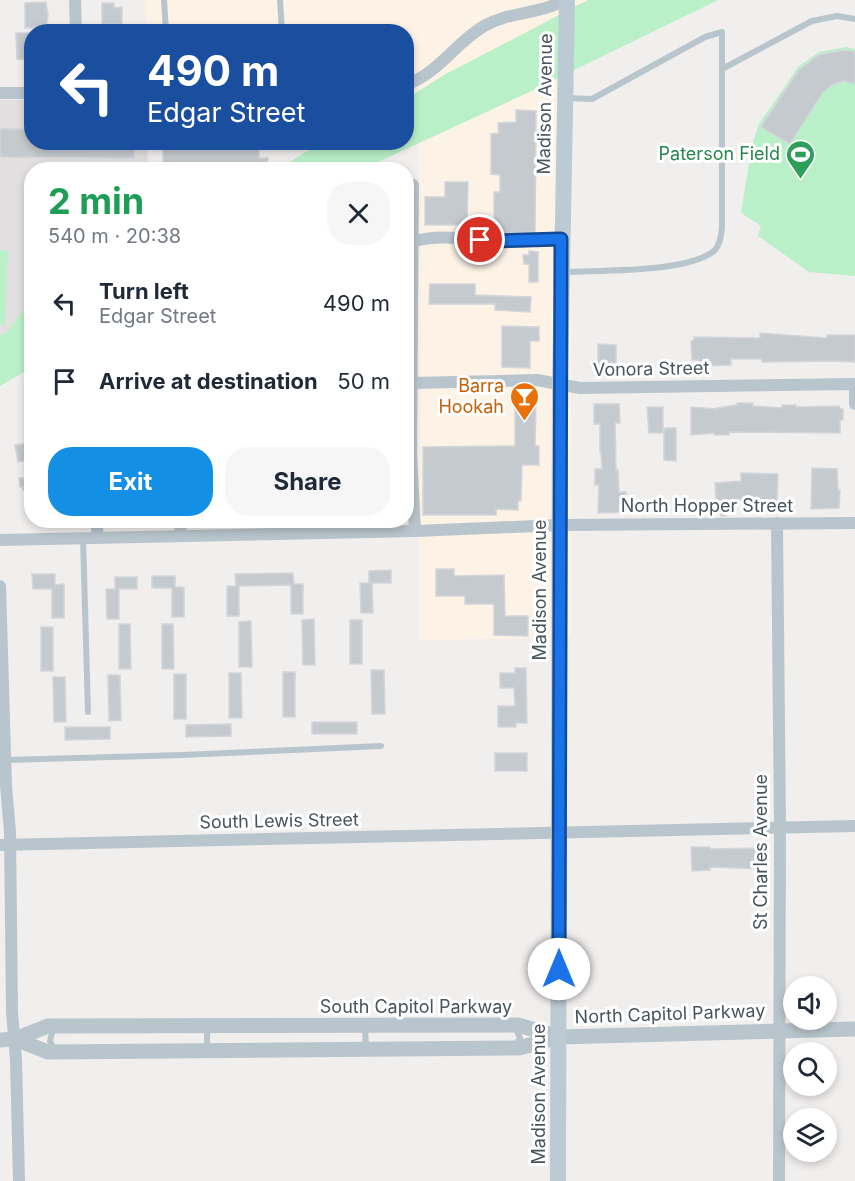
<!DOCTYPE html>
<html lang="en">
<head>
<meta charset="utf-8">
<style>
  body { margin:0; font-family:Inter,sans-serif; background:#f6f6f7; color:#1f2937; height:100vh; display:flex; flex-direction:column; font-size:22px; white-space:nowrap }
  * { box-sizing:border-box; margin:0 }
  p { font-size:20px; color:#747a83 }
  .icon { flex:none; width:33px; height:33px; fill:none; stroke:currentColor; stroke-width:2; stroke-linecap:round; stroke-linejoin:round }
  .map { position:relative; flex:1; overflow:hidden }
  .details { position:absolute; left:24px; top:162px; width:390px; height:366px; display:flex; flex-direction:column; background:#fff; border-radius:24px; box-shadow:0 3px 9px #0003 }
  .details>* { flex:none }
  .banner { position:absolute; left:24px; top:24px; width:390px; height:126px; border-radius:24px; box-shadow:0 3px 9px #0003; background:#1a4fa0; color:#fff; overflow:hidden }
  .buttons { position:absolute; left:783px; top:976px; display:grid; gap:12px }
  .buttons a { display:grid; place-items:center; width:54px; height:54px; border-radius:50%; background:#fff; box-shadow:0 3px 9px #0003; font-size:30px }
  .pin { position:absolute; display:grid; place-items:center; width:51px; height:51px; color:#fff; margin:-26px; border:3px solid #fff; border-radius:50%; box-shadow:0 2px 6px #0007 }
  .me { position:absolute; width:66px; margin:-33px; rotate:0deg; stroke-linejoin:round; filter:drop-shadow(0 0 4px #0008) }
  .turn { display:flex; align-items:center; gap:21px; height:126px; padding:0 24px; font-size:27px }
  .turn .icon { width:78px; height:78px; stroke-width:2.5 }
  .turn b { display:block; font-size:42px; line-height:51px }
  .round { display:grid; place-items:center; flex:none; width:63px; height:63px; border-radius:24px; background:#f6f6f7 }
  .overview { display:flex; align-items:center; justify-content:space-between; height:102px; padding:0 24px }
  h1 { font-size:36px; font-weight:700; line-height:45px; color:#1e9e55 }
  .primary-button { display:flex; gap:12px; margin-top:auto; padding:12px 24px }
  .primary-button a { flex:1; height:69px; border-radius:24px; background:#1390e5; color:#fff; font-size:24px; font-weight:700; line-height:69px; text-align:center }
  .primary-button a+a { background:#f6f6f7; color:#1f2937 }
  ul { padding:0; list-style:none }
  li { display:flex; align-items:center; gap:18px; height:78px; padding:0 24px }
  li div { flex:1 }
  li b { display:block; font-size:22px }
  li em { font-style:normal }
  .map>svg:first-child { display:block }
</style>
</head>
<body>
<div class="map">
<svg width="855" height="1181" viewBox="0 0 855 1181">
  <rect width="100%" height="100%" fill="#f1eeee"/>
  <path fill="#fcf2e6" d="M145,0H588L444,75L411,96L407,97L406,32L146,31Z
    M573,71L571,292V638L419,640L418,144Z"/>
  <path fill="#e2dfe0" d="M0,100H31L32,142L147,143L148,169L32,170L31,299L7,332L0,335Z"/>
  <path fill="#baf0c7" d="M588,0H718L525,94L363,169L276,170L321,143L406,142L407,97L411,96L444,75Z
    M846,47L855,49V276L809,272L758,236L761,226L741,213L752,145L759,124L799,66L819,52Z
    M0,250L8,251L5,325H0Z
    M31,299V368L0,386V335L7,332Z"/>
  <path fill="#86e9ee" d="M265,143H286L288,150H265Z"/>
  <path fill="#c5cace" stroke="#d2d5da" stroke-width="1.5" d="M46,2L48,16L46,27L25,28V3Z
    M102,3H114V8L122,7V24H102Z
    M16,33H32V60L17,59Z
    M844,50L855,52V84L844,81L834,84L823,92L790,144L761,127L799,70L819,55Z
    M516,110L536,111L535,232L501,233L494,228V192H500V175L491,174V134L499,133L498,123L516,122Z
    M0,129H32V142H134V158L0,157Z
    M163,142H259V158H268L267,167L206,166L205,163H190V168H163Z
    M445,182H468L467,225H425V197H445Z
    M529,251L538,252V282H529V264H524L523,255H529Z
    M430,284H475V295L531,297L530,312L495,310V304H429Z
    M502,326L539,327V341H530V368L502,367Z
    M760,333L827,338V335H855V362L833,361L762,362V359H731V365L698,366V360H692L691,341L694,340V337L760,338Z
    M598,344L616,345V376H598Z
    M515,399H536L535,446H539V465H522L521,501H518V510L496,509V515H423V447L515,446Z
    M737,403H753V406L782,408V405H796V407L839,406L840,409H843V420H840V433L729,432V435H714V433L691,435V407L717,409V408L737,405Z
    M594,404H619L620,423H615L616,470H618L619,492H626L625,512L598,513L599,485H595V469H602L601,452H600V424H594Z
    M647,407H663V433H649Z
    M664,428H676V461L664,460Z
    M29,443L32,460L18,462L15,445Z
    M812,468L837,469L838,490H840L839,508L811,509Z
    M741,473L778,474L777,501H774V504L743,501L744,500L727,501L726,516H721L720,500L716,501L715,483L741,481Z
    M19,478H32V490H23V487H20Z
    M436,569H454V576L504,575L505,616H528V636L494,635V604H465V596H436Z
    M391,570V583H369V571Z
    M293,573L294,584H303V614H291V585L239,586V616H227V586H236L235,574Z
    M32,574H55V585L64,584V618H52V589H33Z
    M152,576H175V587H184V617H172V588H152Z
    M115,577H137V589H119V619H107L106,589H115Z
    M360,583H372L373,613H361Z
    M314,619L315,665H303L302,620Z
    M350,620H362V664H350Z
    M251,621L252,667H239V622Z
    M119,624H130L131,669H119Z
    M162,624H173L174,669H162Z
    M41,627H53V671H41Z
    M515,668H526L527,723H516V727H498V706H515L514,688H500V673H515Z
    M371,670H384L385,714H372Z
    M283,672H295V717H283Z
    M229,673H241L242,718H229Z
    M174,674H186V719H174Z
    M108,675H120L121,720L109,721Z
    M53,677H65L66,722H54Z
    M312,722H357V734H312Z
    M231,724V736L186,737V725Z
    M65,727H110V739L65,740Z
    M495,753H527V771H495Z
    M691,847H710V849L762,848L761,869L710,867V870L692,871Z"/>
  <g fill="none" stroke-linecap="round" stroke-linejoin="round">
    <path stroke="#b9c5cc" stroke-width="6" d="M164,0L166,32
      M280,0L282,32
      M722,69L812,21L837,16L855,19
      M565,272C599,270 690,273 715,250C720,244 721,236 722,228V32L705,37L592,99L565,98
      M83,538L88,712
      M6,760L183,755L381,746
      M365,1026L366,1049
      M515,1026L520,1038L515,1046
      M207,1027V1049
      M53,1029L50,1041L54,1049"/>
    <path stroke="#b9c5cc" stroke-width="12" d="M75,0L76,32
      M406,85C440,72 455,43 484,26C510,11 539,15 564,0
      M0,93H32
      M413,185L411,452L415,531
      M412,242C437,234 465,239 491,241C514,243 538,240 561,239
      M412,383L537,380L580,388L855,384
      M855,384V404
      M96,520L98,538
      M180,520L181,536
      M777,523L780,827L779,1181
      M0,540L415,531L560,525L855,523
      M0,586L6,786L10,832L12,1012L16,1060L19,1181
      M0,845L855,826"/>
    <path stroke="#b9c5cc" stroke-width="15" d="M15,1039L48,1026L518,1025L559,1037
      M0,1040L15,1039L48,1052L519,1048L559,1037L855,1029"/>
    <path stroke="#bbcad3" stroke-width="16" d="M558,1181L560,384L567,0"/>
  </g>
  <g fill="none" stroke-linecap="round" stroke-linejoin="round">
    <defs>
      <path id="route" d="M480,240L492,241L561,239L559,969"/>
    </defs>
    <use href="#route" stroke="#114b97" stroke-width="15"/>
    <use href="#route" stroke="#1a73e8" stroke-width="10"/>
  </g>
  <defs>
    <symbol id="stadium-pin" viewBox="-11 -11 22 30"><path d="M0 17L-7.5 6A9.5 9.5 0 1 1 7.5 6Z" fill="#2e9e5b" stroke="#fff"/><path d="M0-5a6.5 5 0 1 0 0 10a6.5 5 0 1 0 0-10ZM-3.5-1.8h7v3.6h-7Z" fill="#fff"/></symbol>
    <symbol id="bar-pin" viewBox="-11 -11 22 30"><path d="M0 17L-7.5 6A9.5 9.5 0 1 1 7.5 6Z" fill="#e8710a" stroke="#fff"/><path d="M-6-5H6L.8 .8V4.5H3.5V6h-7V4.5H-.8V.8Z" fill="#fff"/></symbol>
  </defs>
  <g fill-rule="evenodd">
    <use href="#stadium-pin" x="784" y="138" width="33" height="45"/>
    <use href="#bar-pin" x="508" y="380" width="33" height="45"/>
  </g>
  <g text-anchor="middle" stroke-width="6" stroke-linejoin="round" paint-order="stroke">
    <g font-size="18" fill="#46555c" stroke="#fff">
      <text transform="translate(545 104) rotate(-89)" y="6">Madison Avenue</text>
      <text transform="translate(651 369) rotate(-1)" y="6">Vonora Street</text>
      <text x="707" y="512">North Hopper Street</text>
      <text transform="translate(540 590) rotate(-90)" y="6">Madison Avenue</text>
      <text transform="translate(279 821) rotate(-1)" y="6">South Lewis Street</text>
      <text transform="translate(761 852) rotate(-90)" y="6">St Charles Avenue</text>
      <text x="416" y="1013">South Capitol Parkway</text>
      <text transform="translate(670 1014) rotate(-2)" y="6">North Capitol Parkway</text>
      <text transform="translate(539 1094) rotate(-90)" y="6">Madison Avenue</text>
    </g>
    <g font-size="18" fill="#27864d" stroke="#fff" text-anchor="end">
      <text x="780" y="160">Paterson Field</text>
    </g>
    <g font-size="18" fill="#c56008" stroke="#fff" text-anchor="end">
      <text x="504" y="392">Barra<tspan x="504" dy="21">Hookah</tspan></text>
    </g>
  </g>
</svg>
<div class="buttons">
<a><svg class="icon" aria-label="sound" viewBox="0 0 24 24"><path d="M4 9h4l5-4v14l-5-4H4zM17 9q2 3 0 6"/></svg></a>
<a><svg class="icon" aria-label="search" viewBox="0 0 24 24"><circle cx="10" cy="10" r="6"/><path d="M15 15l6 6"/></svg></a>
<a><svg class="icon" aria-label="layers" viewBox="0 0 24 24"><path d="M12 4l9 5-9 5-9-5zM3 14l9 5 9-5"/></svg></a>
</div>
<div class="pin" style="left:480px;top:240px;background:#d93025"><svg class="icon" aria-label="arrive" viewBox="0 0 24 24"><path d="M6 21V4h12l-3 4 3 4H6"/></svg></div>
<svg class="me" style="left:559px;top:969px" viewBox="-20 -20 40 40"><circle r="19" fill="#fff"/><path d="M0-13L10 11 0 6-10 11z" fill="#1a73e8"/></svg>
<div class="banner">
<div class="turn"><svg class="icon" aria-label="left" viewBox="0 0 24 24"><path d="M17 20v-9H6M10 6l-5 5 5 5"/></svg><div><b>490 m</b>Edgar Street</div></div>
</div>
<section class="details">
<div class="overview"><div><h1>2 min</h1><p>540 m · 20:38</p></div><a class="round"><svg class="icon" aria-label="close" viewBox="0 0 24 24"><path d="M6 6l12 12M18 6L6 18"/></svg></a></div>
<ul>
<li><svg class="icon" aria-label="left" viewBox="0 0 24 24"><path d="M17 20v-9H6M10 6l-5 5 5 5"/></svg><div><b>Turn left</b><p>Edgar Street</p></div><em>490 m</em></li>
<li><svg class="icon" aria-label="arrive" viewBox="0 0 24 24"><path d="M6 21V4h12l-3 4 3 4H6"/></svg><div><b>Arrive at destination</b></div><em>50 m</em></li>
</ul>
<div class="primary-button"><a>Exit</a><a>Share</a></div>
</section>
</div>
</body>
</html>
